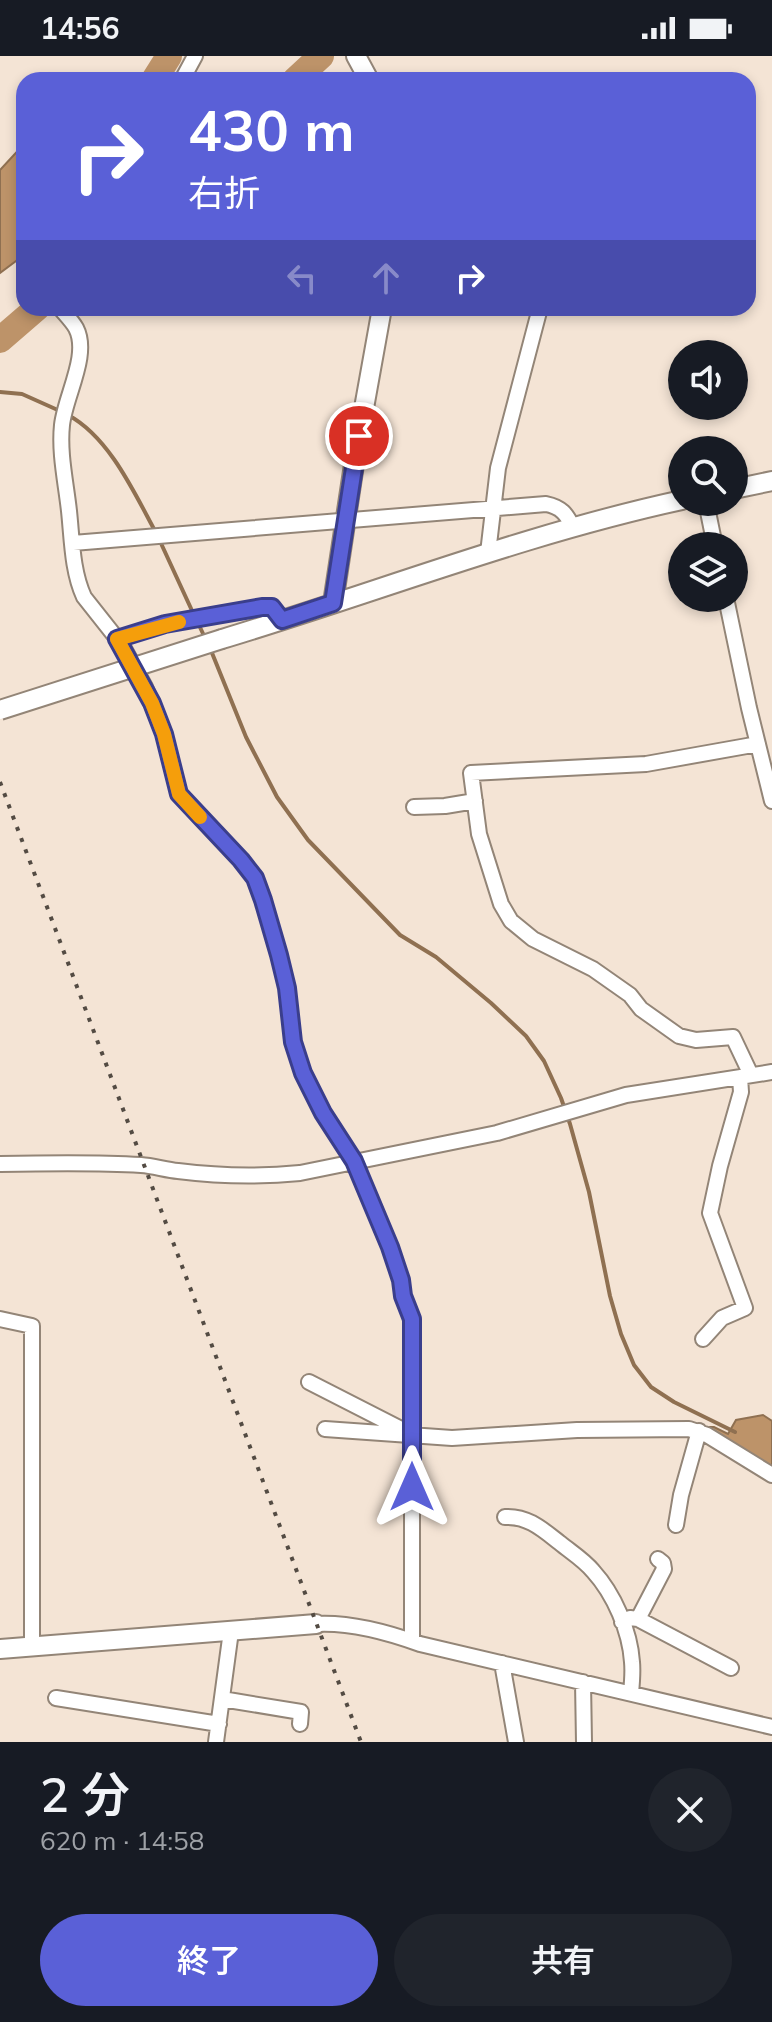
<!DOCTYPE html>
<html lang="ja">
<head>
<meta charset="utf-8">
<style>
  body { margin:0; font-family:Mulish,"Noto Sans JP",sans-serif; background:#20242c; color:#f1f3f6; height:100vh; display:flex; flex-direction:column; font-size:30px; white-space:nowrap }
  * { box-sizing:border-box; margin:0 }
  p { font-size:26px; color:#9ea1a6 }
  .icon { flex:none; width:44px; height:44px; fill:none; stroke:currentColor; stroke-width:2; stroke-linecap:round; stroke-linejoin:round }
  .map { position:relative; height:1686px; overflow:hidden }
  .side { display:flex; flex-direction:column; background:#171b24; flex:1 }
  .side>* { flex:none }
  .banner { position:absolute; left:16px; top:16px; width:740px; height:244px; border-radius:24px; box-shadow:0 4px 12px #0003; background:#5a60d7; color:#fff; overflow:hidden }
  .tools { position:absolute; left:668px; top:284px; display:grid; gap:16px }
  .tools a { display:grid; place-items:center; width:80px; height:80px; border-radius:50%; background:#171b24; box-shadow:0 4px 12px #0003; font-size:40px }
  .pin { position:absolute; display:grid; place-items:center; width:68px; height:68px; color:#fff; margin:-34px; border:4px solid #fff; border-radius:50%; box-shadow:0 2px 8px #0007 }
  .me { position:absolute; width:88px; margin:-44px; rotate:0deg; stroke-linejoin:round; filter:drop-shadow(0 0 6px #0008) }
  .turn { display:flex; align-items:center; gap:28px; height:168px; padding:0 40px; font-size:36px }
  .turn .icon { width:104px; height:104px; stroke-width:2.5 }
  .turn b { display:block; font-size:56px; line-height:68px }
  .lanes { display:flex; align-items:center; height:76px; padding:0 40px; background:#0003; justify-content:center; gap:40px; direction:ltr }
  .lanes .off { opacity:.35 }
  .round { display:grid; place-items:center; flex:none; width:84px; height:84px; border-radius:42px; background:#20242c }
  .overview { display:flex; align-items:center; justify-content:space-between; height:136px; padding:0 40px }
  h1 { font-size:48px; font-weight:600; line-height:60px }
  .button { display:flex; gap:16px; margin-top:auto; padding:16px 40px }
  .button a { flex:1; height:92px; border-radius:48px; background:#5a60d7; color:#fff; font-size:32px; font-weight:600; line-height:92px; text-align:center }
  .button a+a { background:#20242c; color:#f1f3f6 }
  .status { display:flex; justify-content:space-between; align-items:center; height:56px; padding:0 40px; background:#171b24; direction:ltr }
  .status svg { height:22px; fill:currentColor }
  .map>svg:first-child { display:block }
</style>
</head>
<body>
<div class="status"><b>14:56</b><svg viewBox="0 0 49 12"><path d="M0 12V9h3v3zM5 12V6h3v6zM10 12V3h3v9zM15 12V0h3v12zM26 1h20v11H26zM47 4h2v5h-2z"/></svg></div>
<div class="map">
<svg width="772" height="1686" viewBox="0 0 772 1686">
  <rect width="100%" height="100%" fill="#f4e4d5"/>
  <path fill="#bd9369" stroke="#8f7051" stroke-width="2" d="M24,88V199L0,217V114Z
    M763,1359L772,1365V1411L731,1385L709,1374L710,1371H714L728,1378L736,1364Z"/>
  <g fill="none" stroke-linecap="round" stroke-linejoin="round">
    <path stroke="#8f7051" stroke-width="4" d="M0,336L22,338L60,355
      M68,359C109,381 134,436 155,475
      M159,483L194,559
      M198,567L206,584
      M210,592L246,681L277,741L308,784L400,879L436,901L491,947L526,980L544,1005L561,1042L570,1068L589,1136L610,1240L621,1278L634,1309L651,1331L674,1346L735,1376"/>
    <path stroke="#bd9369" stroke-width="26" d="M154,24L169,0
      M295,24L321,0
      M0,284L37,252"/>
    <defs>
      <path id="street" d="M182,24L195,0
        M60,252C65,258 72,265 76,272C90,299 65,340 62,369C59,397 66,427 69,455C72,483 72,515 84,541L122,589L145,631L164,678L179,738L241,804L255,822L263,844L279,899L287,932L293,986L303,1017L323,1057L354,1105L390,1191L401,1224L403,1240L412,1263V1585
        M706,446L715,490
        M73,487L546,448C561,451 567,458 573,472
        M488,497L498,412L540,252
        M726,542L749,652L772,745
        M117,583L165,568L262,551H272L282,564
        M414,751L445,750L475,745
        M751,1019L733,981L696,984L679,980L641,953L630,939L593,913L533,883L511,865L501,848L479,778L471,717L646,708L758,688
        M0,1108C47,1107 94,1106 141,1109C154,1110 166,1114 178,1115C218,1120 260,1121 300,1117L497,1077L626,1039L772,1016
        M0,1263L32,1270V1591
        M703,1283L722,1262L745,1252L710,1157L720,1110L741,1036L740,1021
        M309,1326L405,1375
        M325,1373L452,1382L577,1374L689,1373L707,1379L772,1419
        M505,1461C528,1460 542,1473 560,1487C571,1496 584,1504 593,1515C614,1538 630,1575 632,1606C633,1616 632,1627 631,1637
        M676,1469L681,1439L699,1375
        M638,1563L664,1513L663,1507L658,1503
        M622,1566L630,1562L638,1563L731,1612
        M316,1568C351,1566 387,1576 420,1588L772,1671
        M502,1607L516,1686
        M583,1626L584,1686
        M56,1642L219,1668
        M222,1643L301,1656L300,1668
        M216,1686L231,1575"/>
      <path id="secondary" d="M356,0L369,24
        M734,433L772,425
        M333,547L355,402L382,252
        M222,583C375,537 525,478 682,444
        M0,1593L316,1568"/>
    </defs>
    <use href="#street" stroke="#938577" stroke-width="18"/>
    <use href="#secondary" stroke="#938577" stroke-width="22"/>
    <use href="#street" stroke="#fff" stroke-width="14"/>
    <use href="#secondary" stroke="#fff" stroke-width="18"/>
    <path stroke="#534b43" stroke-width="4" stroke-dasharray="4 8" stroke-linecap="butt" d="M0,726L361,1686"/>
    <defs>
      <path id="secondary-bridge" d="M0,654L222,583"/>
    </defs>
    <use href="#secondary-bridge" stroke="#938577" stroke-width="22" stroke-linecap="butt"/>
    <use href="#secondary-bridge" stroke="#fff" stroke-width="18"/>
  </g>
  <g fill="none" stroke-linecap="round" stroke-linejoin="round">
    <defs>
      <path id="route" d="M359,380L333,547L282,564L272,551H262L165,568L117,583L152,647L164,678L179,738L241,804L255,822L263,844L279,899L287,932L293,986L303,1017L323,1057L354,1105L390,1191L401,1224L403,1240L412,1263V1431"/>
    </defs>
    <use href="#route" stroke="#3a3e8c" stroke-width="20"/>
    <use href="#route" stroke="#5a60d7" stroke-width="14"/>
    <path stroke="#f59e0b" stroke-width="14" d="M179,566L117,583L152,647L164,678L179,738L200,761"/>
  </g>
</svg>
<div class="tools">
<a><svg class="icon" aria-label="sound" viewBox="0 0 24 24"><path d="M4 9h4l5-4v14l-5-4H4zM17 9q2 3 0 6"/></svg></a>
<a><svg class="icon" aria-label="search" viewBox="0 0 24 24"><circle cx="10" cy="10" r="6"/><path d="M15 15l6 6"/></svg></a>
<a><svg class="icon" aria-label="layers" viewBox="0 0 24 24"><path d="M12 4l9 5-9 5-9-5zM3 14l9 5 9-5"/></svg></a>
</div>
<div class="pin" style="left:359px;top:380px;background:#d93025"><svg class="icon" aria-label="arrive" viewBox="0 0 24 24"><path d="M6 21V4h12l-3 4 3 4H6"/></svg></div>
<svg class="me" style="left:412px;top:1431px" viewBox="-20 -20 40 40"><path d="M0-17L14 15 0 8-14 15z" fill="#5a60d7" stroke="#fff" stroke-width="4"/></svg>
<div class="banner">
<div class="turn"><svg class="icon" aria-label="right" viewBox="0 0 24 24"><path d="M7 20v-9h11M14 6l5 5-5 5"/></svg><div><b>430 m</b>右折</div></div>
<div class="lanes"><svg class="icon off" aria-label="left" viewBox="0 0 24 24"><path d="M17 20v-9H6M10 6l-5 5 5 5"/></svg><svg class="icon off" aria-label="ahead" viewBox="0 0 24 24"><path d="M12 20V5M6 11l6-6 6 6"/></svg><svg class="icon" aria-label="right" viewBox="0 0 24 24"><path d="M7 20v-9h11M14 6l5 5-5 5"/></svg></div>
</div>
</div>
<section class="side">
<div class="overview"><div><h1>2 分</h1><p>620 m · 14:58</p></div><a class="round"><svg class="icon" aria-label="close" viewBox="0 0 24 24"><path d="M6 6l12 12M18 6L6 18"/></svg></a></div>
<div class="button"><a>終了</a><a>共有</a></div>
</section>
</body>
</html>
